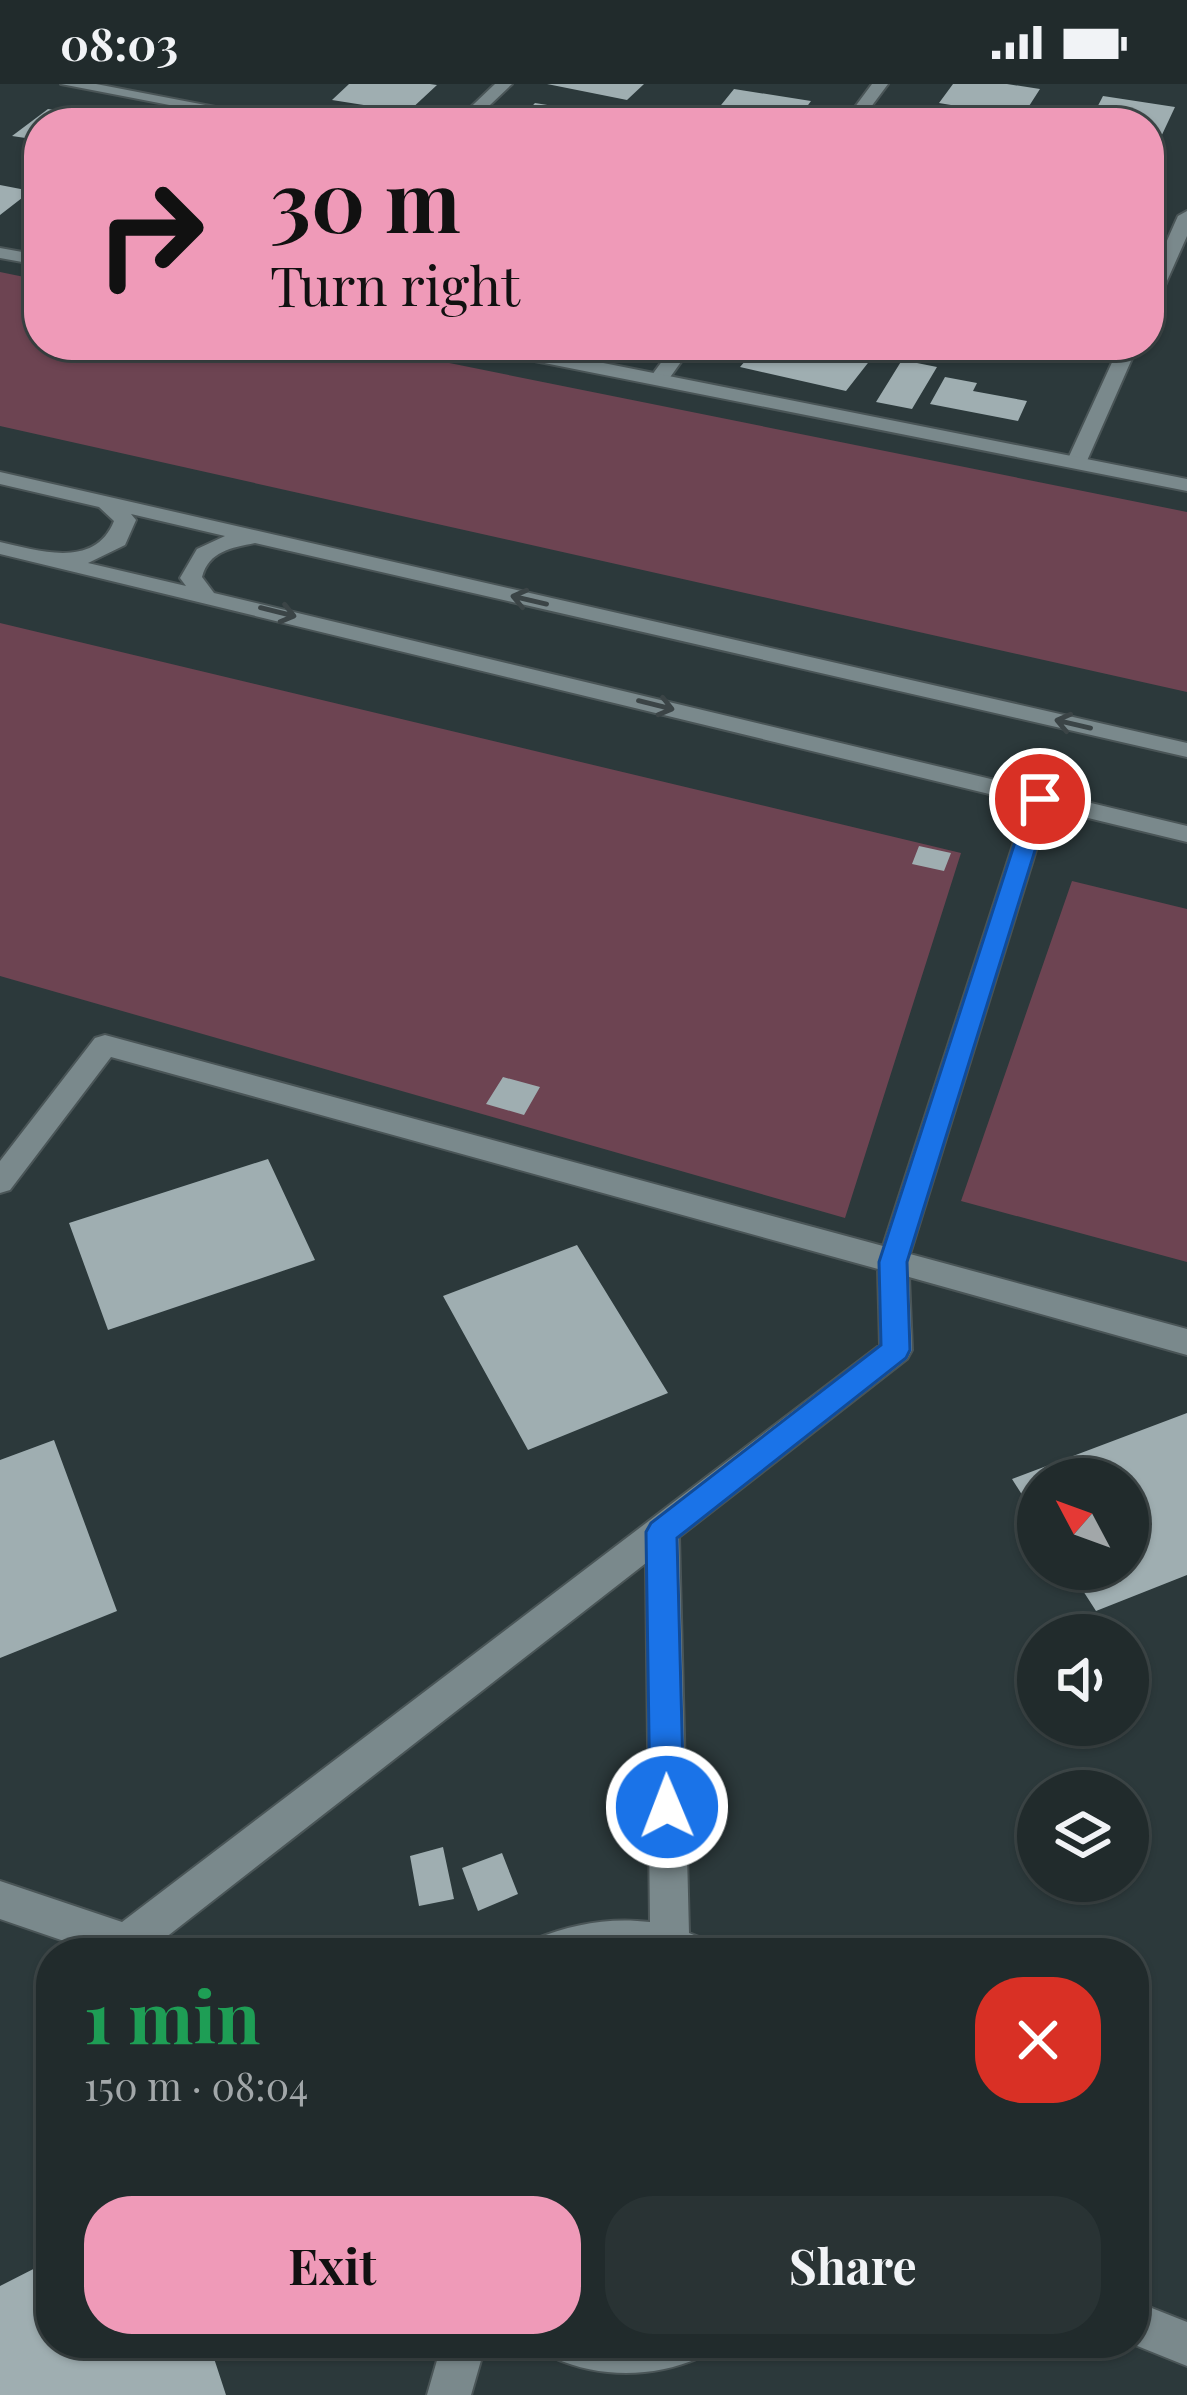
<!DOCTYPE html>
<html lang="en">
<head>
<meta charset="utf-8">
<style>
  body { margin:0; font-family:"Playfair Display",serif; background:#293334; color:#f1f3f6; height:100vh; display:flex; flex-direction:column; font-size:45px; white-space:nowrap }
  * { box-sizing:border-box; margin:0 }
  p { font-size:39px; color:#a2a7a9 }
  .icon { flex:none; width:66px; height:66px; fill:none; stroke:currentColor; stroke-width:2; stroke-linecap:round; stroke-linejoin:round }
  .map { position:relative; flex:1; overflow:hidden }
  .drawer { position:absolute; left:36px; top:1854px; width:1113px; height:420px; display:flex; flex-direction:column; background:#212b2c; border-radius:48px; box-shadow:0 3px 9px #0004,0 0 0 3px #3e4748 }
  .drawer>* { flex:none }
  .banner { position:absolute; left:24px; top:24px; width:1140px; height:252px; border-radius:48px; box-shadow:0 3px 9px #0004,0 0 0 3px #3e4748; background:#ef9ab8; color:#111; overflow:hidden }
  .needle { width:78px; rotate:311deg }
  .fabs { position:absolute; left:1017px; top:1374px; display:grid; gap:24px }
  .fabs a { display:grid; place-items:center; width:132px; height:132px; border-radius:50%; background:#212b2c; box-shadow:0 3px 9px #0004,0 0 0 3px #3e4748; font-size:60px }
  .pin { position:absolute; display:grid; place-items:center; width:102px; height:102px; color:#fff; margin:-51px; border:6px solid #fff; border-radius:50%; box-shadow:0 3px 12px #0007 }
  .me { position:absolute; width:132px; margin:-66px; rotate:359deg; stroke-linejoin:round; filter:drop-shadow(0 0 9px #0008) }
  .turn { display:flex; align-items:center; gap:42px; height:252px; padding:0 48px; font-size:54px }
  .turn .icon { width:156px; height:156px; stroke-width:2.5 }
  .turn b { display:block; font-size:84px; line-height:102px }
  .round { display:grid; place-items:center; flex:none; width:126px; height:126px; border-radius:48px; background:#293334 }
  .summary { display:flex; align-items:center; justify-content:space-between; height:204px; padding:0 48px }
  h1 { font-size:72px; font-weight:700; line-height:90px; color:#1e9e55 }
  .cta { display:flex; gap:24px; margin-top:auto; padding:24px 48px }
  .cta a { flex:1; height:138px; border-radius:48px; background:#ef9ab8; color:#111; font-size:48px; font-weight:700; line-height:138px; text-align:center }
  .cta a+a { background:#293334; color:#f1f3f6 }
  .status { display:flex; justify-content:space-between; align-items:center; height:84px; padding:0 60px; background:#212b2c; direction:ltr }
  .status svg { height:33px; fill:currentColor }
  .map>svg:first-child { display:block }
</style>
</head>
<body>
<div class="status"><b>08:03</b><svg viewBox="0 0 49 12"><path d="M0 12V9h3v3zM5 12V6h3v6zM10 12V3h3v9zM15 12V0h3v12zM26 1h20v11H26zM47 4h2v5h-2z"/></svg></div>
<div class="map">
<svg width="1187" height="2311" viewBox="0 0 1187 2311">
  <rect width="100%" height="100%" fill="#2c393b"/>
  <path fill="#6d4452" d="M0,188L39,196V261H360L1187,428V608L0,342Z
    M0,539L961,769L845,1134L0,892Z
    M1072,797L1187,825V1178L961,1117Z"/>
  <path fill="#9faeb1" d="M349,0H430L437,1L408,28L332,16Z
    M547,0H644L627,16Z
    M953,0H1007L1040,5L1022,33L939,19Z
    M734,5L811,17L795,39L709,36Z
    M1103,12L1175,23L1160,55L1149,53V39H1089Z
    M535,19L609,31L602,39H516Z
    M48,25L119,36V39H39V56L12,52Z
    M0,101L31,107L0,131Z
    M759,261H882L846,307L740,283Z
    M902,276L937,283L912,325L876,318Z
    M945,293L977,299L973,307L1027,317L1018,337L930,320Z
    M919,762L951,769L944,787L912,780Z
    M503,993L540,1003L524,1031L486,1020Z
    M268,1075L315,1176L108,1246L69,1139Z
    M577,1161L668,1309L528,1366L443,1212Z
    M1187,1329V1491L1096,1527L1069,1485H1128V1395H1038V1436L1012,1395Z
    M54,1356L117,1527L0,1574V1376Z
    M443,1763L454,1815L419,1822L410,1772Z
    M502,1769L518,1810L478,1827L462,1784Z
    M51,2176V2259H209L226,2311H0V2202Z"/>
  <g fill="none" stroke-linecap="round" stroke-linejoin="round">
    <defs>
      <path id="minor" d="M61,0H96L299,39H263Z
        M495,0H512L471,39H454Z
        M872,0H888L859,39H843Z
        M1187,127V152L1158,217L1149,223V197L1178,132Z
        M674,261H693L666,299H652L649,295Z
        M1120,261H1138L1086,379L1069,383L1066,379Z
        M1040,707L1052,715L910,1170L1187,1245V1271L909,1193L912,1266L907,1275L679,1453L689,1849L704,1855L709,1869H530L535,1855C572,1840 610,1833 650,1838L646,1479L165,1854L174,1869H99L0,1835V1797L122,1838L880,1261L878,1185L111,973L10,1106L0,1109V1077L95,954L105,951L883,1162L1028,715Z
        M1134,2217L1187,2238V2282L1130,2259H1134Z
        M442,2259H486L471,2311H427Z
        M547,2259H706L699,2274C652,2294 600,2294 554,2274Z"/>
      <path id="tertiary" d="M0,164L39,171V181L0,174Z
        M475,261H513L1187,395V407L484,267Z"/>
      <path id="secondary" d="M0,388L1187,659V673L255,459C231,464 209,467 202,493L214,509L1187,742V758L0,470V458C39,467 95,485 114,437L99,423L0,400ZM131,430L225,452L197,465L180,494L186,502L88,479L125,461L136,436Z"/>
    </defs>
    <use href="#minor" stroke="#4a5557" stroke-width="4"/>
    <use href="#tertiary" stroke="#4a5557" stroke-width="4"/>
    <use href="#secondary" stroke="#4a5557" stroke-width="4"/>
    <use href="#minor" fill="#7a898c" fill-rule="evenodd"/>
    <use href="#tertiary" fill="#7a898c" fill-rule="evenodd"/>
    <use href="#secondary" fill="#7a898c" fill-rule="evenodd"/>
  </g>
  <defs><path id="oneway-shaft" d="M-6 0H5M1.5-3L5.5 0L1.5 3" fill="none" stroke-width="1.6" stroke-linecap="round" stroke-linejoin="round" transform="scale(3)"/></defs>
  <g stroke="#3b4446">
    <use href="#oneway-shaft" transform="translate(529 516) rotate(-167)"/>
    <use href="#oneway-shaft" transform="translate(278 528) rotate(14)"/>
    <use href="#oneway-shaft" transform="translate(656 621) rotate(14)"/>
    <use href="#oneway-shaft" transform="translate(1073 640) rotate(-167)"/>
  </g>
  <path fill="#1a73e8" stroke="#114b97" stroke-width="3" d="M1040,708L1051,715L907,1178L910,1266L906,1274L677,1454L684,1723L679,1734L667,1739L655,1734L650,1723L646,1448L651,1439L881,1261L879,1178L1029,715Z"/>
</svg>
<div class="fabs">
<a><svg class="needle" viewBox="-14 -14 28 28"><path d="M0-13l5 13h-10z" fill="#e53935"/><path d="M0 13l5-13h-10z" fill="#a2a7a9"/></svg></a>
<a><svg class="icon" aria-label="sound" viewBox="0 0 24 24"><path d="M4 9h4l5-4v14l-5-4H4zM17 9q2 3 0 6"/></svg></a>
<a><svg class="icon" aria-label="layers" viewBox="0 0 24 24"><path d="M12 4l9 5-9 5-9-5zM3 14l9 5 9-5"/></svg></a>
</div>
<div class="pin" style="left:1040px;top:715px;background:#d93025"><svg class="icon" aria-label="arrive" viewBox="0 0 24 24"><path d="M6 21V4h12l-3 4 3 4H6"/></svg></div>
<svg class="me" style="left:667px;top:1723px" viewBox="-20 -20 40 40"><circle r="17" fill="#1a73e8" stroke="#fff" stroke-width="3"/><path d="M0-11L8 9 0 5-8 9z" fill="#fff"/></svg>
<div class="banner">
<div class="turn"><svg class="icon" aria-label="right" viewBox="0 0 24 24"><path d="M7 20v-9h11M14 6l5 5-5 5"/></svg><div><b>30 m</b>Turn right</div></div>
</div>
<section class="drawer">
<div class="summary"><div><h1>1 min</h1><p>150 m · 08:04</p></div><a class="round" style="background:#d93025;color:#fff"><svg class="icon" aria-label="close" viewBox="0 0 24 24"><path d="M6 6l12 12M18 6L6 18"/></svg></a></div>
<div class="cta"><a>Exit</a><a>Share</a></div>
</section>
</div>
</body>
</html>
